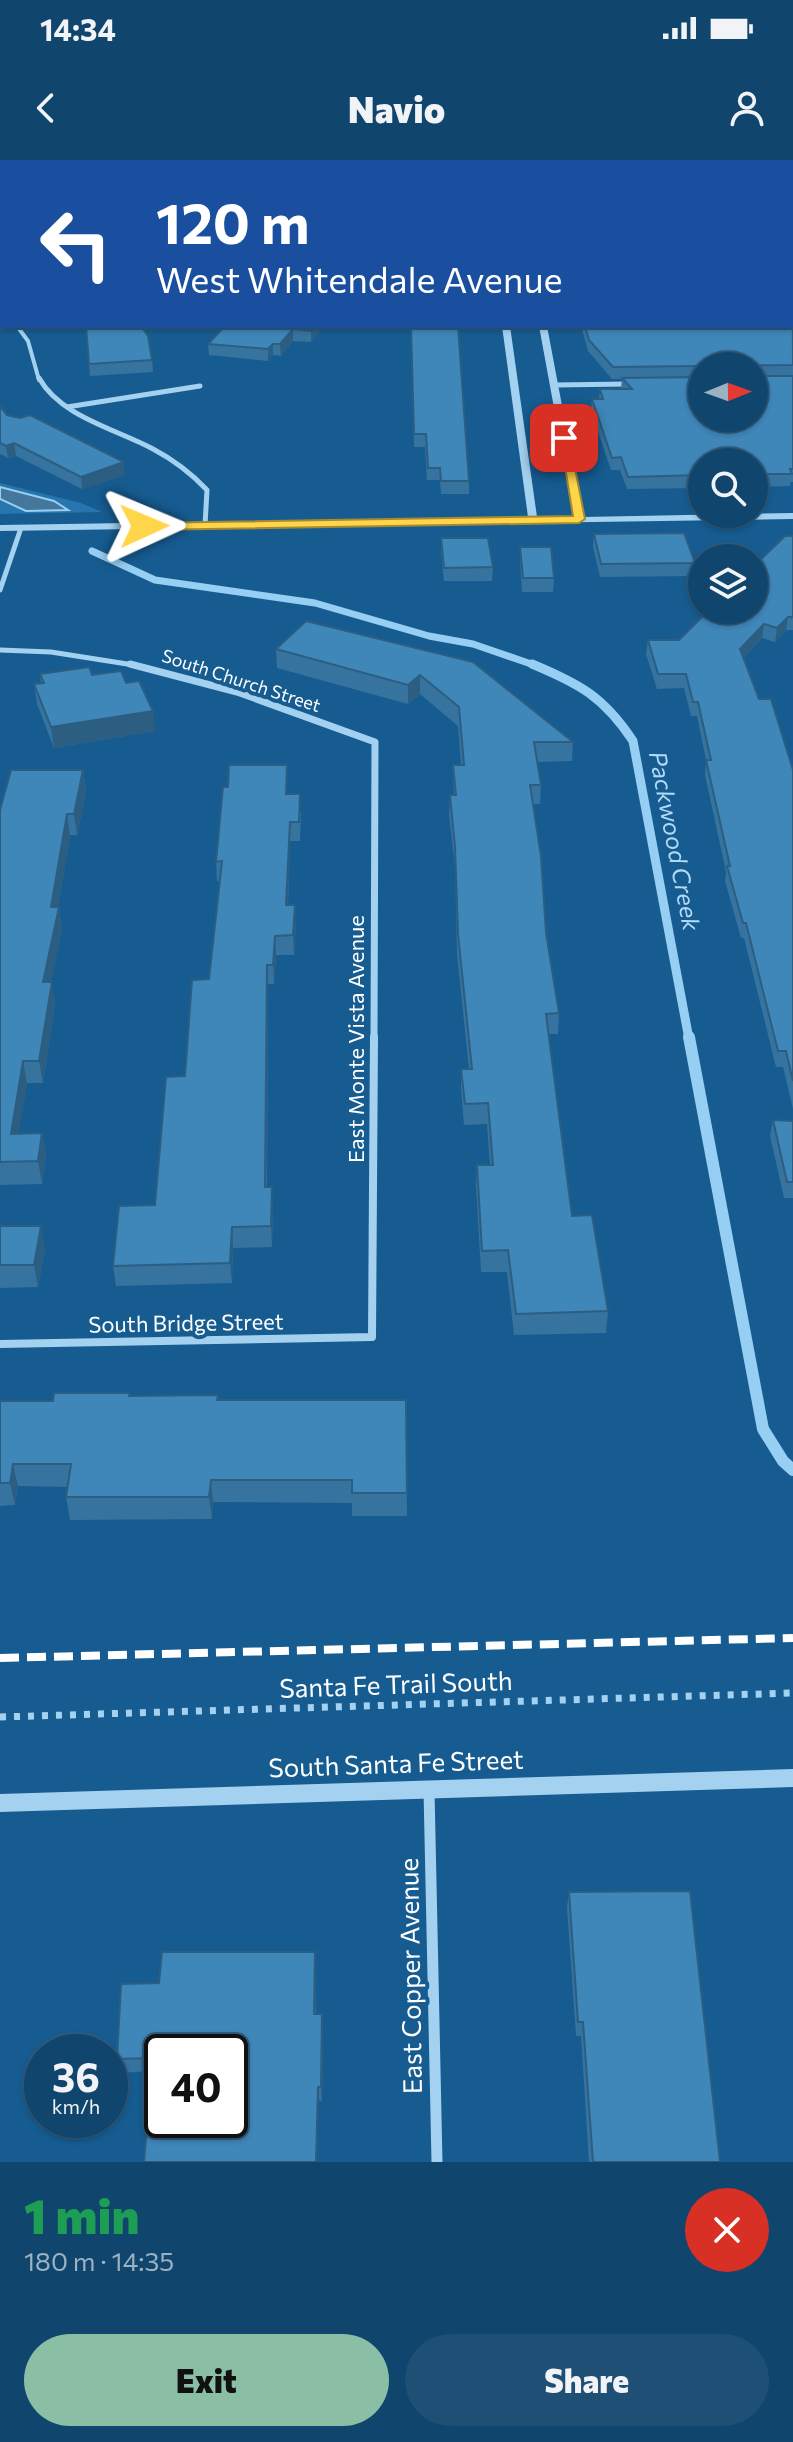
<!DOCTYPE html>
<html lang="en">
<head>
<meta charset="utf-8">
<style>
  body { margin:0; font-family:Commissioner,sans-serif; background:#1e4f75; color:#f1f3f6; height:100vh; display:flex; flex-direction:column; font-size:30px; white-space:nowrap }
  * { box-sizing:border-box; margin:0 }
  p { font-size:26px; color:#9cb1c2 }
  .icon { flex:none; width:44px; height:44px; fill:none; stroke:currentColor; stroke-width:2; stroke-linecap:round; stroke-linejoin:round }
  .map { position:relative; height:2002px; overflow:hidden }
  .details { display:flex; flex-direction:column; background:#10456d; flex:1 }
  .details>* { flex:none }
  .hud { position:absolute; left:0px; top:0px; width:794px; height:168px; box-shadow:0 2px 6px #0004,0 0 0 2px #305d80; background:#1a4fa0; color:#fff; overflow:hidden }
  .needle { width:52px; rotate:89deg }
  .controls { position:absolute; left:688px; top:192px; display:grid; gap:16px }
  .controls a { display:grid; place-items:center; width:80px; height:80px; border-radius:50%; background:#10456d; box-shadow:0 2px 6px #0004,0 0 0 2px #305d80; font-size:40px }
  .speed { position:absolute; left:24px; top:1874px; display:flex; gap:16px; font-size:40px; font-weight:700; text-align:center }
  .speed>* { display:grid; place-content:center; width:104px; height:104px; border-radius:50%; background:#10456d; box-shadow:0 2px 6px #0004,0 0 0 2px #305d80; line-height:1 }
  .speed small { font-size:20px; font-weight:400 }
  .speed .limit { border:4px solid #111; border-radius:12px; background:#fff; color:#111 }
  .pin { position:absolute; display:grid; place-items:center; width:68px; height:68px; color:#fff; margin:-34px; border-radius:16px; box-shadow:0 4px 12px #0006 }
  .me { position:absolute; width:88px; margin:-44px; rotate:89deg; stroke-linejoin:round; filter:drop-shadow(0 0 6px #0008) }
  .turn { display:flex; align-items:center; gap:28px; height:168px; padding:0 24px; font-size:36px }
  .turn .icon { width:104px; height:104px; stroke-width:2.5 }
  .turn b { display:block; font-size:56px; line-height:68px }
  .round { display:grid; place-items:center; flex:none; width:84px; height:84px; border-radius:42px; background:#1e4f75 }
  .overview { display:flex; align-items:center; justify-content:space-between; height:136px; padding:0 24px }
  h1 { font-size:48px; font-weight:800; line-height:60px; color:#1e9e55 }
  .cta { display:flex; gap:16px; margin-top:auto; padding:16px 24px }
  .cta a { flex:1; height:92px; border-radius:48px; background:#8abfa5; color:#111; font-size:32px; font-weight:800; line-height:92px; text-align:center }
  .cta a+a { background:#1e4f75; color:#f1f3f6 }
  .status { display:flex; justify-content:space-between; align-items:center; height:56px; padding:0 40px; background:#10456d; direction:ltr }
  .status svg { height:22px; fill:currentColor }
  header { display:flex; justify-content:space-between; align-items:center; height:104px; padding:0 24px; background:#10456d; font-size:36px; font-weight:800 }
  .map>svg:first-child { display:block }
</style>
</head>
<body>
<div class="status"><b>14:34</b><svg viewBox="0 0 49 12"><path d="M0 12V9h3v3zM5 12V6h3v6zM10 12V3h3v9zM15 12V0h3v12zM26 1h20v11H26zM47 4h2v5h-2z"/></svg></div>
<header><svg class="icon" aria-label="back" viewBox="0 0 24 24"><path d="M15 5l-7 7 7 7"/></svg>Navio<svg class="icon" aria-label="person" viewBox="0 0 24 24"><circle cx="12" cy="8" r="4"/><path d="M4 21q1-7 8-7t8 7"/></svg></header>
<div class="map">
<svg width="793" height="2002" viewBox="0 0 793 2002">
  <rect width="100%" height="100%" fill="#165c91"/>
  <path fill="#2675ae" d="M0,323L81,343L102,352L0,354Z"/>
  <path fill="#45779d" stroke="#97cef3" stroke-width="2" d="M0,327L54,341L68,350L26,351L0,339Z"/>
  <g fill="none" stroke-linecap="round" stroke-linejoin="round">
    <path stroke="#97cef3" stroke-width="7" d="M92,391L155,420L315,443L429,476L473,484L537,506"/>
    <path stroke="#97cef3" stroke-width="9" d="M532,504C580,524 604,537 633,581L689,879"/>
    <path stroke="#97cef3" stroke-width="12" d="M689,877L763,1269L783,1301L793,1310"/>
    <path stroke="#a4d1f0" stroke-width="7" stroke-dasharray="6 8" stroke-linecap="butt" d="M0,1557L793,1533"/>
    <path stroke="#a4d1f0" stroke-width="4" d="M17,166L28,181L39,220"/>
    <path stroke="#a4d1f0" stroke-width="5" d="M39,218C61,257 116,269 153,289C174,300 191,313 207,330L205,365
      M554,225L629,224
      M67,247L200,226
      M0,430L21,368
      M0,490L51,492L140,506"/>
    <path stroke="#a4d1f0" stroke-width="7" d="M130,504L237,532L375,582L374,879"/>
    <path stroke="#a4d1f0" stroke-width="8" d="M0,1184L372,1177L374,877"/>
    <path stroke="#a4d1f0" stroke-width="11" d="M429,1630L437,2002"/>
    <path fill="#a4d1f0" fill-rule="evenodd" d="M481,0H487V2H481Z
      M510,0H516L517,2H511Z
      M502,166H510L537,357H574L539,166H547L583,357L793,353V359L0,371V365L528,357Z
      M793,1609V1627L0,1652V1634Z"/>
    <path stroke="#fff" stroke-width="8" stroke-dasharray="19 8" stroke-linecap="butt" d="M0,1498L793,1478"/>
  </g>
  <path fill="#36739f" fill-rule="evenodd" d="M785,0H793V14L792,2H786Z
    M793,18V322H791L790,326L754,327V302H702V328L627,329L620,310H611L591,251L592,239H599L600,229H621L622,219H612L588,191L581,166H792ZM702,206H754V258H702Z
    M86,166L152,200L153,212L90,216Z
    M225,166H324L311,182L293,181L281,196L273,195L268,201L209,195L208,184Z
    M411,166L469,321V334H441L440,320H427L425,287H414Z
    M0,246L7,255L125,315L82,329L16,296L8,298L0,294Z
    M594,374L695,403L693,416L600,417L593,387Z
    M793,376V470H786L775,482L762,478L743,498L759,539L793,610V949L783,907H776L744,778H741L725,721L726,712L705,615L706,600L697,556H691L684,528L657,529L646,494L648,480H679Z
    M441,378L493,407L492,421H444L441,392Z
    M520,387L554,418L553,432H522L520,400Z
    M306,461L573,582L572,601L537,602L541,625L540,644H533L546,773L559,853L558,874H549L572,1056L608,1151L606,1173L514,1175L507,1112H481L476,1026L477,1005H490L487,964L464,965L461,930V909H469L457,794L455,706L449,655L450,635H454L453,605H461L458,566L420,534L408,544L277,508L276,489Z
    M40,514L92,515L126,523L155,571L54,588L37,544L34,524L41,523Z
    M287,605V634L301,653L300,681H290L288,745L296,765L294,795H276L274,824H268L267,1027L273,1047L272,1087L233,1088L232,1123L116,1126L113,1106L155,1045L209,819L220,721H217L216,702L228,627Z
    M83,610L86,631L77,675H70L58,747L62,768L51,822L55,844L43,923H27L18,974L42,973L46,996L42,1024L0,1025V650Z
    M773,960L793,961V1038H784L770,976Z
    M0,1066L45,1089L38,1127L0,1128Z
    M130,1233V1236L218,1240H406L407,1356H352V1343L213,1342L212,1359L70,1360L66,1337L68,1327L18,1326L15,1345L0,1346V1241H53Z
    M569,1732L720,2002H589L581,1876H576L567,1747Z
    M315,1792L316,1854L323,1868L322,1941L152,1911L120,1913L117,1899L159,1823Z"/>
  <path fill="#2c5e82" d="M315,166H324L311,182V171Z
    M293,169V181L281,196L280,184Z
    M273,184V195L268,201V189Z
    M14,283L16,296L8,298L6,286Z
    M124,302L125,315L82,329L81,317Z
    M788,457L786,470L775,482L777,468Z
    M764,464L762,478L738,503L740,489Z
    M420,515V534L408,544V525Z
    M153,551L155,571L54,588L51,567Z
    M83,610L86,631L77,675L74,654Z
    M67,654L70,675L56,761L59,747L62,768L47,844L43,822L51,747Z
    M290,662V681L287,765L286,745Z
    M295,745L296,765L294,795L293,775Z
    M275,776L276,795L274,824L273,805Z
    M267,805L268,824L266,1047L265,1027Z
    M52,822L55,844L43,923L39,901Z
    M23,901L27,923L15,996L11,974Z
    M42,973L46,996L42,1024L38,1001Z
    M272,1027L273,1047L272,1087L271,1066Z
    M41,1066L45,1089L38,1127L34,1105Z
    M232,1067L233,1088L232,1123L230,1103Z
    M13,1304L18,1326L15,1345L10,1323Z
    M211,1320L213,1342L212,1359L209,1337Z
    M315,1792L316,1807L315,1868L314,1854Z
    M322,1854L323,1868L322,1941L321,1927Z
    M318,1927L319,1941L317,2002H316Z"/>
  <path fill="#3f86b9" stroke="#2c5e82" stroke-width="2" fill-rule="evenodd" d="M0,0H339V1L328,2H2V84L0,83Z
    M547,0H763L766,2H547Z
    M792,18L793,205L613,207L589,180L585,166H792Z
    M86,166H141L148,176L152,200L89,204Z
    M225,166H315L311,171L293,169L280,184H273L268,189L208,184Z
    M411,166H458L469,321H441L440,308H428L426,274H414Z
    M754,214L755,216H793V309H790L792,314H754V302H702V315L628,317L621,297L612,298L592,239H603L600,229H632L622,218L702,217V258H754Z
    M0,246L7,255L20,258L30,255L124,302L81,317L14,283L6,286L0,283Z
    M684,373L695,403L601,404L594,374Z
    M785,376H793V457H788L777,468L764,464L740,489L759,539H771L793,610V921L786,891H778L746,763H743L727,706H730L706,600H711L698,542H693L686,514H658L648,480H679L709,450H754V406Z
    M441,378H488L493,407L444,408Z
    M520,387H551L554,418H523Z
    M306,461L473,502L573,582H534L541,625H530L541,696L546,773L559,853L546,854L572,1056L592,1055L608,1151L516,1154L508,1090L482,1091L477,1005H493L488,943L465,944L461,909H472L458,774L455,687L450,635H456L453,605H464L459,547L420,515L408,525L276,489Z
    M89,507L92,515L121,511L126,523L139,521L153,551L51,567L34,524L44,523L40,514Z
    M229,605H287L286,634H300L299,662H290L286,745H295L293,775L275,776L273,805H267L265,1027H272L271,1066L232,1067L230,1103L113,1106L119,1046L155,1045L166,917L185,916L192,820L209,819L222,701L216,702L223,627H228Z
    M11,610H83L74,654H67L51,747H59L43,822H52L39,901H23L11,974L42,973L38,1001L0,1002V650Z
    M773,960L793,961V1022H787Z
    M0,1066H41L34,1105H0Z
    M54,1233H130L129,1236L218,1235L217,1240H406L407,1333H352V1320H211L209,1337H66L71,1304H13L10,1323H0V1241H53Z
    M690,1731L720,2002H593L583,1862H578L569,1732Z
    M162,1792H315L314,1854H322L321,1927H318L316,2002H144L153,1898L117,1899L121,1824L159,1823ZM162,1892H230V1960H162Z"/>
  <path fill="#ffd54a" stroke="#a68a30" stroke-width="2" d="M560,276L569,278L585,359L579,363L144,370L138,366L144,363L573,356Z"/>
  <g text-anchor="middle" stroke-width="8" stroke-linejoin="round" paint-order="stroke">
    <g font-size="18" fill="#fff" stroke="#165c91">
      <text transform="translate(241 521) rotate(18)" y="6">South Church Street</text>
    </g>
    <g font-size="22" fill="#fff" stroke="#165c91">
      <text transform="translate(356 879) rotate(-90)" y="8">East Monte Vista Avenue</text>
      <text transform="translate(186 1163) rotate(-1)" y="8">South Bridge Street</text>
    </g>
    <g font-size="24" font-style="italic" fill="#b0daf7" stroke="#165c91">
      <text transform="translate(674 681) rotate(79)" y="8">Packwood Creek</text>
    </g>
    <g font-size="26" fill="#fff" stroke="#165c91">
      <text transform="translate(396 1525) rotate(-2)" y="9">Santa Fe Trail South</text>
      <text transform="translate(396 1604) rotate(-2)" y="9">South Santa Fe Street</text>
      <text transform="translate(411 1816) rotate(-91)" y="9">East Copper Avenue</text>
    </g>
  </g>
</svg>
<div class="controls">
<a><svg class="needle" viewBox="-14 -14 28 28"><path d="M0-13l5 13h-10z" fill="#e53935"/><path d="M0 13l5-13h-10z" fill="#9cb1c2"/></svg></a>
<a><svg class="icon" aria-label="search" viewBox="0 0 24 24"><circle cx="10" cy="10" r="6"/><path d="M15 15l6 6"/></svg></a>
<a><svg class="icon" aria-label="layers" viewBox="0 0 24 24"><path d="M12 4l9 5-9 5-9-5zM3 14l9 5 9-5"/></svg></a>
</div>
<div class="speed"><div>36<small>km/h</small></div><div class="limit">40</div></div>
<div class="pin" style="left:564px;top:278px;background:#d93025"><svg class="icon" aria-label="arrive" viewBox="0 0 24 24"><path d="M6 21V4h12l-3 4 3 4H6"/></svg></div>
<svg class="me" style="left:144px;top:366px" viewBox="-20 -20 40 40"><path d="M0-17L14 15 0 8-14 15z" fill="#ffd54a" stroke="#fff" stroke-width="4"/></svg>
<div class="hud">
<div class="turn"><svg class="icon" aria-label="left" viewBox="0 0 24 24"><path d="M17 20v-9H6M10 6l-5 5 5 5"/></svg><div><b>120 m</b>West Whitendale Avenue</div></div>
</div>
</div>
<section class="details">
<div class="overview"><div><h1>1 min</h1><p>180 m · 14:35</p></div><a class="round" style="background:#d93025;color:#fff"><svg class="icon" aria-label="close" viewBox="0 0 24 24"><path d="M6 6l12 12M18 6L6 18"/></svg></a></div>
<div class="cta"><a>Exit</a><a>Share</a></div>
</section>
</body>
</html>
